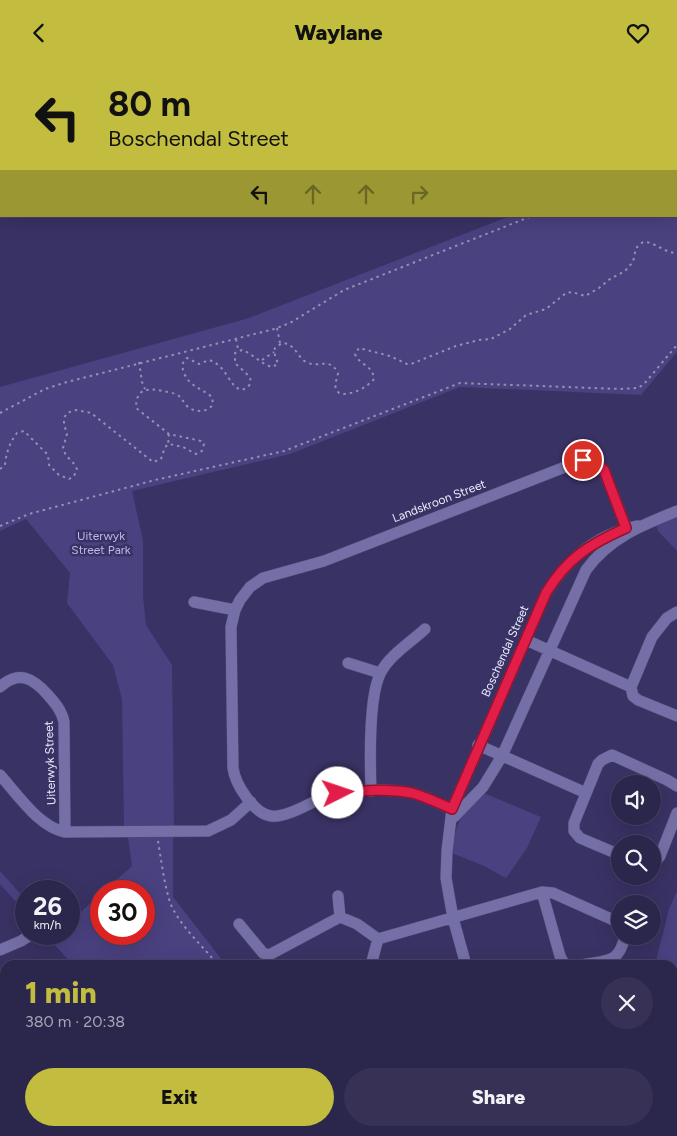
<!DOCTYPE html>
<html lang="en">
<head>
<meta charset="utf-8">
<style>
  body { margin:0; font-family:Figtree,sans-serif; background:#373255; color:#f1f3f6; height:100vh; display:flex; flex-direction:column; font-size:19px; white-space:nowrap }
  * { box-sizing:border-box; margin:0 }
  p { font-size:16px; color:#a6a5b5 }
  .icon { flex:none; width:28px; height:28px; fill:none; stroke:currentColor; stroke-width:2; stroke-linecap:round; stroke-linejoin:round }
  .map { position:relative; flex:1; overflow:hidden }
  .details { position:absolute; left:0px; top:895px; width:678px; height:176px; display:flex; flex-direction:column; background:#2b264b; border-radius:15px 15px 0 0; box-shadow:0 5px 20px #0002,0 0 0 1px #474363 }
  .details>* { flex:none }
  .hud { position:absolute; left:0px; top:0px; width:678px; height:152px; box-shadow:0 5px 20px #0002,0 0 0 1px #474363; background:#c2bd3f; color:#111; overflow:hidden }
  .buttons { position:absolute; left:611px; top:710px; display:grid; gap:10px }
  .buttons a { display:grid; place-items:center; width:50px; height:50px; border-radius:50%; background:#2b264b; box-shadow:0 5px 20px #0002,0 0 0 1px #474363; font-size:25px }
  .speed { position:absolute; left:15px; top:815px; display:flex; gap:10px; font-size:25px; font-weight:700; text-align:center }
  .speed>* { display:grid; place-content:center; width:65px; height:65px; border-radius:50%; background:#2b264b; box-shadow:0 5px 20px #0002,0 0 0 1px #474363; line-height:1 }
  .speed small { font-size:12px; font-weight:400 }
  .speed .limit { border:8px solid #d22; background:#fff; color:#111 }
  .pin { position:absolute; display:grid; place-items:center; width:42px; height:42px; color:#fff; margin:-21px; border:2px solid #fff; border-radius:50%; box-shadow:0 1px 5px #0007 }
  .me { position:absolute; width:55px; margin:-28px; rotate:86deg; stroke-linejoin:round; filter:drop-shadow(0 0 4px #0008) }
  .turn { display:flex; align-items:center; gap:18px; height:105px; padding:0 25px; font-size:22px }
  .turn .icon { width:65px; height:65px; stroke-width:2.5 }
  .turn b { display:block; font-size:35px; line-height:42px }
  .lanes { display:flex; align-items:center; height:48px; padding:0 25px; background:#0003; justify-content:center; gap:25px; direction:ltr }
  .lanes .off { opacity:.35 }
  .round { display:grid; place-items:center; flex:none; width:52px; height:52px; border-radius:26px; background:#373255 }
  .overview { display:flex; align-items:center; justify-content:space-between; height:85px; padding:0 25px }
  h1 { font-size:30px; font-weight:800; line-height:38px; color:#c2bd3f }
  .cta { display:flex; gap:10px; margin-top:auto; padding:10px 25px }
  .cta a { flex:1; height:58px; border-radius:30px; background:#c2bd3f; color:#111; font-size:20px; font-weight:800; line-height:58px; text-align:center }
  .cta a+a { background:#373255; color:#f1f3f6 }
  header { display:flex; justify-content:space-between; align-items:center; height:65px; padding:0 25px; background:#c2bd3f; color:#111; font-size:22px; font-weight:800 }
  .map>svg:first-child { display:block }
</style>
</head>
<body>
<header><svg class="icon" aria-label="back" viewBox="0 0 24 24"><path d="M15 5l-7 7 7 7"/></svg>Waylane<svg class="icon" aria-label="heart" viewBox="0 0 24 24"><path d="M12 20l-8-8c-3-5 5-10 8-4 3-6 11-1 8 4z"/></svg></header>
<div class="map">
<svg width="677" height="1071" viewBox="0 0 677 1071">
  <rect width="100%" height="100%" fill="#393264"/>
  <path fill="#4a4180" d="M677,86V287L641,330L460,322L290,389L132,426L143,475V531L146,560L172,600L174,761L124,762L122,634L113,600L67,538L70,508L26,454L0,466V322L249,253L510,151H676Z
    M677,452V486L658,466L656,460Z
    M481,727L541,752L527,783L506,813L484,801L452,788C456,755 461,752 481,727Z
    M173,771V832L226,900H73L45,869H69V858L101,828V869H144V826H104L132,801L128,772Z
    M0,806L26,835V848L0,819Z
    M677,826V929L673,930L672,900H655L669,844Z
    M223,1066H330L326,1071H227Z"/>
  <g fill="none" stroke-linecap="round" stroke-linejoin="round">
    <defs>
      <path id="minor" d="M194,537L235,545
        M677,547L667,553L652,572L631,622L633,631L638,635L677,651
        M526,575L631,622
        M348,598L380,608
        M0,622C19,605 33,613 48,630C55,638 62,646 64,657L65,767
        M478,680L586,728
        M0,710C18,730 39,762 65,767L208,766L231,755L251,737
        M371,726C370,697 368,631 381,607C390,590 411,577 425,564
        M458,747C443,740 427,732 412,728C390,723 345,724 324,732C310,738 286,753 271,751C254,749 235,719 233,703L231,562L235,545L240,535L250,522L263,513L324,496L583,395L593,396L604,405L628,468
        M454,752L483,722L502,691L586,505C609,473 642,460 677,446
        M620,790L580,773L574,766V758L598,699L602,695L612,690L667,715L677,721
        M652,800L660,791L677,748
        M338,831L340,852
        M239,859L263,888L269,890L340,852L357,859L378,874
        M378,874L542,827
        M0,885L21,876L32,869
        M371,900L378,874
        M466,900L453,853L446,813L447,786L452,744L546,528C567,494 599,468 638,461
        M567,900L563,897L560,891L542,827L553,828L620,858
        M582,900C607,895 619,899 625,871
        M672,936L677,935
        M0,976L5,974
        M672,989L677,988
        M672,1053L677,1051
        M141,1066L145,1071
        M405,1069L409,1066
        M5,1071C10,1068 15,1068 19,1071
        M333,1071L338,1066
        M606,1071L620,1066"/>
    </defs>
    <use href="#minor" stroke="#524b73" stroke-width="12"/>
    <path stroke="#9490b2" stroke-width="2" stroke-dasharray="2.5 4" stroke-linecap="butt" d="M676,94L677,93
      M277,263L280,278
      M236,274L238,284
      M262,295L274,287
      M139,297L142,317L145,324
      M0,348L45,324L67,317L274,264L290,258L344,225L532,151
      M168,369L169,371L168,379
      M0,404L5,400C6,388 10,377 17,368L24,366L48,390L49,400L59,410L69,414L74,411L77,404L72,396L66,391L63,383L67,369L64,359V353L67,348L76,345L91,348L153,397L161,394L165,382L169,379L183,382L196,389L202,386L204,379L201,376L169,369L136,343C136,323 147,323 163,326C168,327 175,328 179,331C182,333 183,337 186,340C193,348 208,348 213,339L212,332C201,323 190,322 184,308C182,302 181,298 187,293L199,299L209,295C228,301 228,322 242,325C262,316 242,306 235,298V288L242,285C253,289 261,299 272,302L278,299L274,287L275,283L282,278C296,279 296,291 306,297C319,304 329,291 338,308C337,317 332,320 339,328C349,332 368,322 374,314C373,300 359,300 355,289L359,283L390,291L407,299H411L456,281L479,275L491,274L510,264L526,250L546,244L566,228L572,227L585,231L599,223L610,214L625,206L633,197L636,183L643,177C656,177 664,188 677,188
      M0,461L29,449L155,415L284,386L460,318L620,324L638,323L644,319L677,280
      M158,776C161,794 164,817 169,834C176,858 203,881 218,900
      M300,1071L304,1066"/>
    <use href="#minor" stroke="#7470a7" stroke-width="11"/>
  </g>
  <g fill="none" stroke-linecap="round" stroke-linejoin="round">
    <defs>
      <path id="route" d="M338,728C360,725 391,724 412,728C426,732 439,738 452,744L546,528C567,493 590,479 626,463L604,405L593,396L583,395"/>
    </defs>
    <use href="#route" stroke="#92132f" stroke-width="12"/>
    <use href="#route" stroke="#e11d48" stroke-width="9"/>
  </g>
  <g text-anchor="middle" stroke-width="5" stroke-linejoin="round" paint-order="stroke">
    <g font-size="12" fill="#ecebfe" stroke="#393264">
      <text transform="translate(439 436) rotate(-21)" y="4">Landskroon Street</text>
      <text transform="translate(505 586) rotate(-66)" y="4">Boschendal Street</text>
      <text transform="translate(50 698) rotate(-92)" y="4">Uiterwyk Street</text>
    </g>
    <g font-size="12" fill="#bcb9ef" stroke="#393264">
      <text x="101" y="475">Uiterwyk<tspan x="101" dy="14">Street Park</tspan></text>
    </g>
  </g>
</svg>
<div class="buttons">
<a><svg class="icon" aria-label="sound" viewBox="0 0 24 24"><path d="M4 9h4l5-4v14l-5-4H4zM17 9q2 3 0 6"/></svg></a>
<a><svg class="icon" aria-label="search" viewBox="0 0 24 24"><circle cx="10" cy="10" r="6"/><path d="M15 15l6 6"/></svg></a>
<a><svg class="icon" aria-label="layers" viewBox="0 0 24 24"><path d="M12 4l9 5-9 5-9-5zM3 14l9 5 9-5"/></svg></a>
</div>
<div class="speed"><div>26<small>km/h</small></div><div class="limit">30</div></div>
<div class="pin" style="left:583px;top:395px;background:#d93025"><svg class="icon" aria-label="arrive" viewBox="0 0 24 24"><path d="M6 21V4h12l-3 4 3 4H6"/></svg></div>
<svg class="me" style="left:338px;top:728px" viewBox="-20 -20 40 40"><circle r="19" fill="#fff"/><path d="M0-13L10 11 0 6-10 11z" fill="#e11d48"/></svg>
<div class="hud">
<div class="turn"><svg class="icon" aria-label="left" viewBox="0 0 24 24"><path d="M17 20v-9H6M10 6l-5 5 5 5"/></svg><div><b>80 m</b>Boschendal Street</div></div>
<div class="lanes"><svg class="icon" aria-label="left" viewBox="0 0 24 24"><path d="M17 20v-9H6M10 6l-5 5 5 5"/></svg><svg class="icon off" aria-label="ahead" viewBox="0 0 24 24"><path d="M12 20V5M6 11l6-6 6 6"/></svg><svg class="icon off" aria-label="ahead" viewBox="0 0 24 24"><path d="M12 20V5M6 11l6-6 6 6"/></svg><svg class="icon off" aria-label="right" viewBox="0 0 24 24"><path d="M7 20v-9h11M14 6l5 5-5 5"/></svg></div>
</div>
<section class="details">
<div class="overview"><div><h1>1 min</h1><p>380 m · 20:38</p></div><a class="round"><svg class="icon" aria-label="close" viewBox="0 0 24 24"><path d="M6 6l12 12M18 6L6 18"/></svg></a></div>
<div class="cta"><a>Exit</a><a>Share</a></div>
</section>
</div>
</body>
</html>
